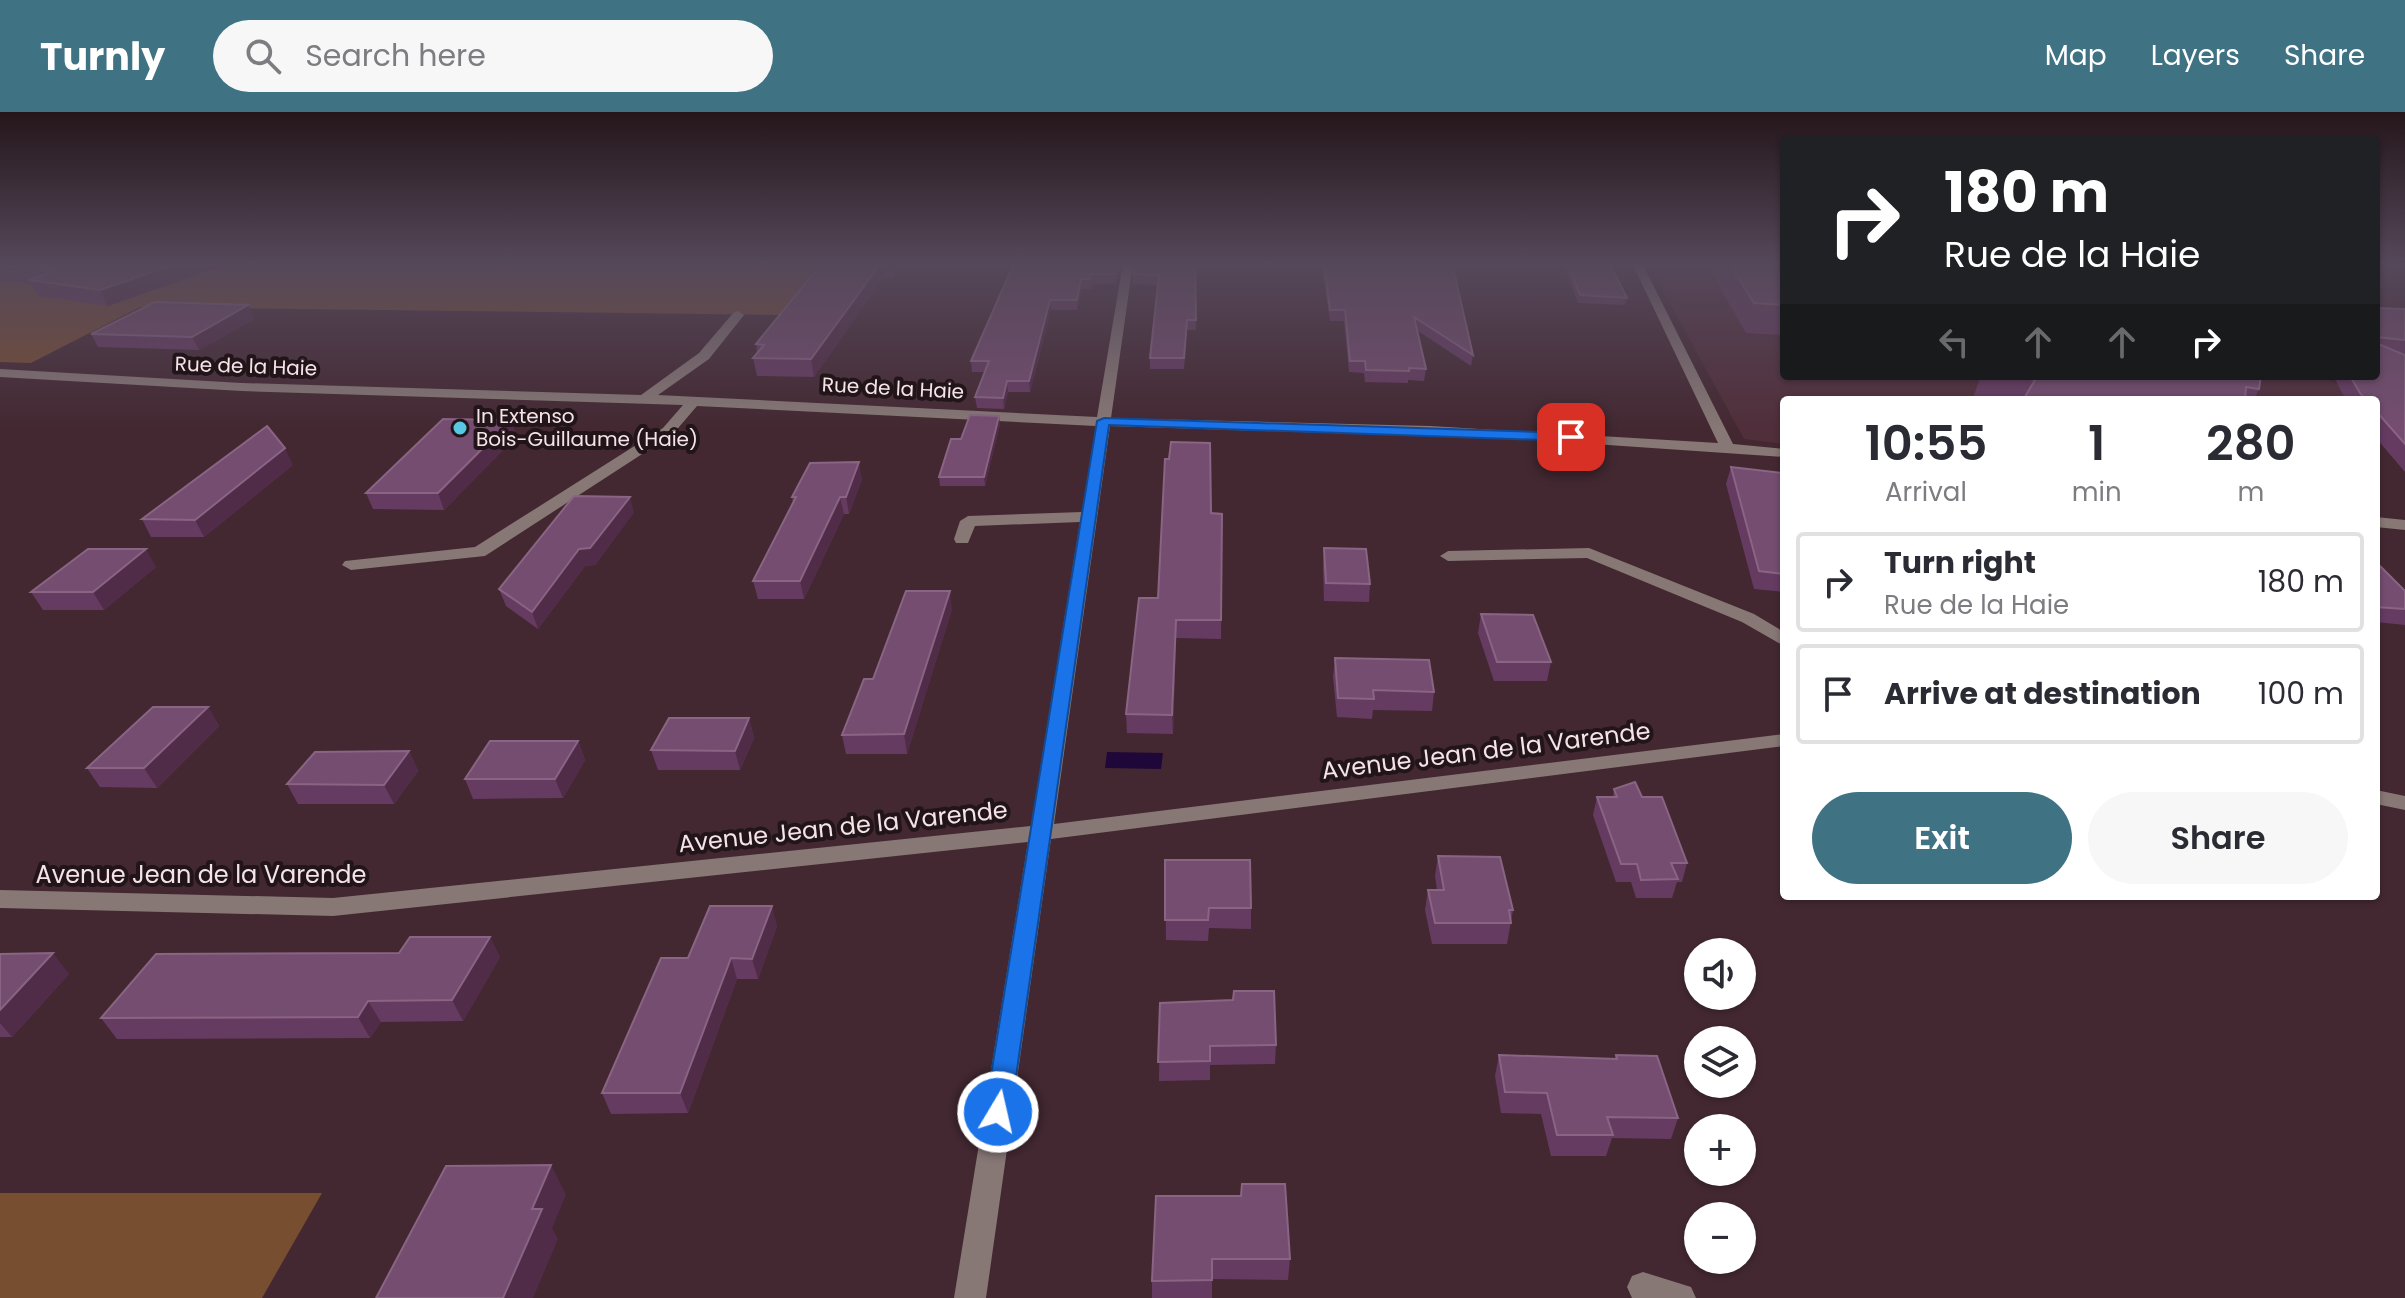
<!DOCTYPE html>
<html lang="en">
<head>
<meta charset="utf-8">
<style>
  body { margin:0; font-family:Poppins,sans-serif; background:#f7f7f7; color:#2b2b33; height:100vh; display:flex; flex-direction:column; font-size:30px; white-space:nowrap }
  * { box-sizing:border-box; margin:0 }
  p { font-size:26px; color:#7c7c81 }
  .icon { flex:none; width:44px; height:44px; fill:none; stroke:currentColor; stroke-width:2; stroke-linecap:round; stroke-linejoin:round }
  .map { position:relative; flex:1; overflow:hidden }
  .drawer { position:absolute; left:1780px; top:284px; width:600px; height:504px; display:flex; flex-direction:column; background:#fff; border-radius:8px; box-shadow:0 2px 6px #0004 }
  .drawer>* { flex:none }
  .hud { position:absolute; left:1780px; top:24px; width:600px; height:244px; border-radius:8px; box-shadow:0 2px 6px #0004; background:#202124; color:#fff; overflow:hidden }
  .controls { position:absolute; left:1684px; top:826px; display:grid; gap:16px }
  .controls a { display:grid; place-items:center; width:72px; height:72px; border-radius:50%; background:#fff; box-shadow:0 2px 6px #0004; font-size:40px }
  .pin { position:absolute; display:grid; place-items:center; width:68px; height:68px; color:#fff; margin:-34px; border-radius:16px; box-shadow:0 4px 12px #0006 }
  .me { position:absolute; width:88px; margin:-44px; rotate:9deg; stroke-linejoin:round; filter:drop-shadow(0 0 6px #0008) }
  .turn { display:flex; align-items:center; gap:28px; height:168px; padding:0 32px; font-size:36px }
  .turn .icon { width:104px; height:104px; stroke-width:2.5 }
  .turn b { display:block; font-size:56px; line-height:68px }
  .lanes { display:flex; align-items:center; height:76px; padding:0 32px; background:#0003; justify-content:center; gap:40px; direction:ltr }
  .lanes .off { opacity:.35 }
  .eta { display:flex; justify-content:space-evenly; align-items:center; height:136px; text-align:center }
  .eta b { font-size:48px; font-weight:600; line-height:56px }
  .cta { display:flex; gap:16px; margin-top:auto; padding:16px 32px }
  .cta a { flex:1; height:92px; border-radius:48px; background:#3f7282; color:#fff; font-size:32px; font-weight:600; line-height:92px; text-align:center }
  .cta a+a { background:#f7f7f7; color:#2b2b33 }
  ul { padding:0; list-style:none }
  li { display:flex; align-items:center; gap:24px; height:100px; margin:0 16px 12px; padding:0 16px; border:4px solid #e1e1e2; border-radius:8px }
  li div { flex:1 }
  li b { display:block; font-size:30px }
  li em { font-style:normal }
  header { display:flex; align-items:center; gap:48px; box-sizing:border-box; height:112px; padding:0 40px; background:#3f7282; color:#fff }
  header strong { font-size:38px }
  nav { display:flex; gap:44px; margin-inline-start:auto; font-size:28px }
  .search { width:560px; height:72px; background:#f7f7f7; display:flex; align-items:center; gap:20px; box-sizing:border-box; padding:0 28px; border-radius:44px; color:#7c7c81; font-size:30px }
  .map>svg:first-child { display:block }
</style>
</head>
<body>
<header>
<strong>Turnly</strong>
<div class="search"><svg class="icon" aria-label="search" viewBox="0 0 24 24"><circle cx="10" cy="10" r="6"/><path d="M15 15l6 6"/></svg>Search here</div>
<nav><a>Map</a><a>Layers</a><a>Share</a></nav>
</header>
<div class="map">
<svg width="2405" height="1186" viewBox="0 0 2405 1186">
  <rect width="100%" height="100%" fill="#432831"/>
  <path fill="#502e3a" d="M1648,151H1784V264H2324L2363,288H1784V332L1744,327Z"/>
  <path fill="#784e31" d="M8,151H826L788,203L140,195L31,251L0,250V154Z
    M0,1081H322L262,1186H0Z"/>
  <path fill="#200739" d="M1107,640L1163,641L1161,657L1105,656Z"/>
  <g fill="none" stroke-linecap="round" stroke-linejoin="round">
    <path fill="#877876" fill-rule="evenodd" d="M1123,151H1133L1111,306L1430,314L1718,331L1632,151H1642L1733,332L1784,337V345L1519,327L1110,314L1054,712L1784,622V634L1051,727L986,1186H954L1028,730L333,804L0,796V778L333,786L1031,714L1080,410L975,414L968,431H956L954,427L960,409L968,404L1082,400L1096,314L697,294L673,322L485,444L351,458L342,453L345,449L475,435L663,316L683,293L242,279L0,265V257L242,271L641,283L699,241L734,200L738,199L744,203L709,247L658,283L1097,305Z
      M2376,405L2405,408V418L2376,415Z
      M1589,436L1754,502L1784,520V534L1742,510L1587,446L1448,449L1440,444L1448,439Z
      M2376,678L2405,684V698L2376,692Z
      M1643,1160L1691,1175L1696,1186H1632L1627,1175L1632,1164Z"/>
  </g>
  <path fill="#663b62" d="M0,151H230L108,194L38,184L31,172L0,169Z
    M822,151H904L894,166L884,165L814,265L757,264L753,246L757,241L756,232Z
    M1014,151H1121L1116,172L1092,171L1091,177H1082L1077,198H1051L1030,280H1008L1004,297L977,296L975,285L985,260H972L971,249Z
    M1195,151L1196,218H1187L1184,257H1150V246L1158,173L1133,172V162Z
    M1321,151H1452L1473,243L1471,254L1418,219L1426,257L1424,269L1408,268V271L1365,270L1364,261L1349,260L1344,209H1330Z
    M1563,151H1609L1627,186L1625,193L1578,191Z
    M1706,151H1784V223L1746,221Z
    M248,193L254,207L199,238L98,235L91,222Z
    M2376,196L2405,197V360L2376,326V288H2346L2333,264H2376Z
    M1981,264H2261L2259,277L2254,288H1972Z
    M1000,312L985,374H940L939,365Z
    M517,324L444,398L373,397L366,381Z
    M293,353L204,425H151L142,407Z
    M1731,355L1784,368V480L1754,477L1726,372Z
    M862,367L849,402H844L804,487H758L753,469L793,391L792,385Z
    M634,400L595,453L585,454L538,517L506,494L499,477Z
    M1211,401L1222,402L1221,527L1176,526L1173,622L1127,621L1126,602L1158,486Z
    M1324,436L1370,472L1369,490L1324,489L1323,454Z
    M2376,454L2405,479V513L2376,510Z
    M156,455L104,498H43L31,480Z
    M952,497L907,642H846L842,623L873,567Z
    M1481,502L1551,550L1547,569H1494L1478,521Z
    M1335,546L1434,580L1432,599L1373,598L1372,607L1337,605L1333,565Z
    M208,595L219,614L157,676L100,675L87,656Z
    M749,606L754,626L740,658H658L651,638Z
    M578,629L585,648L563,686L473,687L465,667Z
    M409,639L418,659L394,692H298L287,672Z
    M1614,677L1642,685L1687,751L1682,770H1677L1672,786H1636L1631,770H1616L1593,703L1597,685H1613Z
    M1438,744L1513,798L1507,832H1432L1425,798L1428,778H1437L1435,764Z
    M1165,748L1251,796V817L1209,816L1208,829L1166,828Z
    M777,814L758,867H737L688,1001L611,1002L602,981L688,846Z
    M0,842L69,862L12,925H0Z
    M500,845L463,909L381,910L370,926L117,927L101,906Z
    M1160,891L1276,933L1275,952L1210,953V968L1159,969Z
    M1499,943L1615,947L1616,943L1678,1006L1671,1027L1612,1026L1606,1044H1551L1541,1002L1501,1001L1495,964Z
    M1156,1084L1290,1147L1288,1168L1212,1167V1186H1152V1169Z"/>
  <path fill="#512c48" d="M178,151H230L108,194L100,178Z
    M881,151H882L884,165L814,265L811,247Z
    M892,151H904L894,166Z
    M1118,151H1121L1116,172V162Z
    M1081,167L1082,177L1077,198V188Z
    M1050,188L1051,198L1030,280L1029,269Z
    M248,193L254,207L199,238L192,225Z
    M1007,269L1008,280L1004,297L1003,286Z
    M999,304L1000,312L985,374L984,365Z
    M511,308L517,324L444,398L438,381Z
    M285,336L293,353L204,425L195,408Z
    M859,350L862,367L849,402L846,385Z
    M630,385L634,400L595,453L585,454L538,517L532,500L579,437Z
    M840,385L844,402L804,487L800,469Z
    M146,437L156,455L104,498L93,480Z
    M950,479L952,497L907,642L904,622Z
    M1176,508V526L1173,622L1172,603Z
    M208,595L219,614L157,676L144,656Z
    M749,606L754,626L740,658L735,639Z
    M578,629L585,648L563,686L555,667Z
    M409,639L418,659L394,692L384,673Z
    M772,794L777,814L758,867L752,847Z
    M490,825L500,845L463,909L452,888Z
    M53,841L69,862L12,925L0,911V898Z
    M731,846L737,867L688,1001L680,981Z
    M368,889L381,910L370,926L358,905Z
    M551,1053L566,1083L552,1116L558,1127L533,1186H503L532,1097Z"/>
  <path fill="#754d70" stroke="#896483" stroke-width="2" d="M0,151H178L100,178L29,168L55,159L0,154Z
    M822,151H881L811,247L753,246L764,233L756,232Z
    M1014,151H1118L1116,162H1091L1090,167H1081L1077,188H1050L1029,269H1007L1003,286L975,285L989,249H971Z
    M1134,151H1195L1196,208H1187L1184,246H1150L1159,163L1133,162Z
    M1324,151H1452L1473,243L1414,205L1426,257L1409,256V259L1366,258L1365,249H1350L1345,198H1330Z
    M1567,151H1609L1627,186L1580,183Z
    M1729,151H1784V193L1754,191Z
    M155,190L248,193L192,225L91,222Z
    M2376,196L2405,197V228L2376,225Z
    M2376,231L2405,243V332L2376,299V288H2366L2360,281L2350,264H2376Z
    M2015,264H2261L2259,277L2246,275L2245,288H2023L2035,268Z
    M970,303L999,304L984,365H939L951,327H961Z
    M443,307L511,308L438,381H366Z
    M267,314L285,336L195,408L142,407Z
    M1171,330L1210,331L1211,401L1222,402L1221,508H1176L1172,603L1126,602L1139,486H1158L1165,347H1169Z
    M859,350L846,385H840L800,469H753L796,385H792L810,351Z
    M1731,355L1782,361L1784,368V462L1759,459Z
    M574,384L630,385L590,436L579,437L532,500L499,477Z
    M1324,436L1366,437L1370,472L1326,471Z
    M88,437H146L93,480H31Z
    M2376,454H2380L2405,479V497L2376,495Z
    M906,479H950L904,622L842,623L864,567H873Z
    M1481,502L1533,503L1551,550H1497Z
    M1335,546L1429,548L1434,580L1373,578L1374,587L1338,586Z
    M153,595H208L144,656H87Z
    M669,606H749L735,639L651,638Z
    M490,629H578L555,667H465Z
    M409,639L384,673L287,672L315,640Z
    M1635,670L1642,685H1662L1687,751H1671L1678,767L1641,768L1637,752H1621L1597,685H1617L1614,677Z
    M1438,744L1500,745L1513,798H1509L1511,811H1435L1428,778H1444Z
    M1165,748H1250L1251,796H1209L1208,808H1165Z
    M710,794H772L752,847L731,846L680,981H602L661,846H688Z
    M410,825H490L452,888L368,889L358,905L101,906L156,842L399,841Z
    M53,841L0,898V842Z
    M1234,879H1274L1276,933L1210,934V949L1158,950L1160,891L1233,888Z
    M1499,943L1617,947L1616,943L1657,944L1678,1006L1607,1005L1613,1023H1557L1547,981L1505,980Z
    M551,1053L532,1097H542L503,1186H376L446,1054Z
    M1242,1072H1285L1290,1147H1212V1168L1152,1169L1156,1084H1241Z"/>
  <linearGradient id="sky" x2="0" y2="1"><stop stop-color="#25161b"/><stop offset="0.48" stop-color="#55485a"/><stop offset="1" stop-color="#55485a" stop-opacity="0"/></linearGradient>
  <rect width="2405" height="317" fill="url(#sky)"/>
  <path fill="#1a73e8" stroke="#114b97" stroke-width="2" d="M1104,306L1571,321L1578,325L1571,329L1109,313L1011,1000L1007,1008L998,1011L989,1008L985,1000L1097,309Z"/>
  <circle fill="#58c9e3" stroke="#211519" stroke-width="3" cx="460" cy="316" r="8"/>
  <g text-anchor="middle" stroke-width="8" stroke-linejoin="round" paint-order="stroke">
    <g font-size="20" fill="#f5e3e8" stroke="#211519">
      <text transform="translate(246 254) rotate(2)" y="7">Rue de la Haie</text>
      <text transform="translate(893 276) rotate(3)" y="7">Rue de la Haie</text>
    </g>
    <g font-size="20" fill="#f5e3e8" stroke="#211519" text-anchor="start">
      <text x="476" y="311">In Extenso<tspan x="476" dy="23">Bois-Guillaume (Haie)</tspan></text>
    </g>
    <g font-size="24" fill="#f5e3e8" stroke="#211519">
      <text transform="translate(1486 639) rotate(-7)" y="8">Avenue Jean de la Varende</text>
      <text transform="translate(843 715) rotate(-6)" y="8">Avenue Jean de la Varende</text>
      <text x="201" y="771">Avenue Jean de la Varende</text>
    </g>
  </g>
</svg>
<div class="controls">
<a><svg class="icon" aria-label="sound" viewBox="0 0 24 24"><path d="M4 9h4l5-4v14l-5-4H4zM17 9q2 3 0 6"/></svg></a>
<a><svg class="icon" aria-label="layers" viewBox="0 0 24 24"><path d="M12 4l9 5-9 5-9-5zM3 14l9 5 9-5"/></svg></a>
<a>+</a>
<a>−</a>
</div>
<div class="pin" style="left:1571px;top:325px;background:#d93025"><svg class="icon" aria-label="arrive" viewBox="0 0 24 24"><path d="M6 21V4h12l-3 4 3 4H6"/></svg></div>
<svg class="me" style="left:998px;top:1000px" viewBox="-20 -20 40 40"><circle r="17" fill="#1a73e8" stroke="#fff" stroke-width="3"/><path d="M0-11L8 9 0 5-8 9z" fill="#fff"/></svg>
<div class="hud">
<div class="turn"><svg class="icon" aria-label="right" viewBox="0 0 24 24"><path d="M7 20v-9h11M14 6l5 5-5 5"/></svg><div><b>180 m</b>Rue de la Haie</div></div>
<div class="lanes"><svg class="icon off" aria-label="left" viewBox="0 0 24 24"><path d="M17 20v-9H6M10 6l-5 5 5 5"/></svg><svg class="icon off" aria-label="ahead" viewBox="0 0 24 24"><path d="M12 20V5M6 11l6-6 6 6"/></svg><svg class="icon off" aria-label="ahead" viewBox="0 0 24 24"><path d="M12 20V5M6 11l6-6 6 6"/></svg><svg class="icon" aria-label="right" viewBox="0 0 24 24"><path d="M7 20v-9h11M14 6l5 5-5 5"/></svg></div>
</div>
<section class="drawer">
<div class="eta">
<div><b>10:55</b><p>Arrival</p></div>
<div><b>1</b><p>min</p></div>
<div><b>280</b><p>m</p></div>
</div>
<ul>
<li><svg class="icon" aria-label="right" viewBox="0 0 24 24"><path d="M7 20v-9h11M14 6l5 5-5 5"/></svg><div><b>Turn right</b><p>Rue de la Haie</p></div><em>180 m</em></li>
<li><svg class="icon" aria-label="arrive" viewBox="0 0 24 24"><path d="M6 21V4h12l-3 4 3 4H6"/></svg><div><b>Arrive at destination</b></div><em>100 m</em></li>
</ul>
<div class="cta"><a>Exit</a><a>Share</a></div>
</section>
</div>
</body>
</html>
